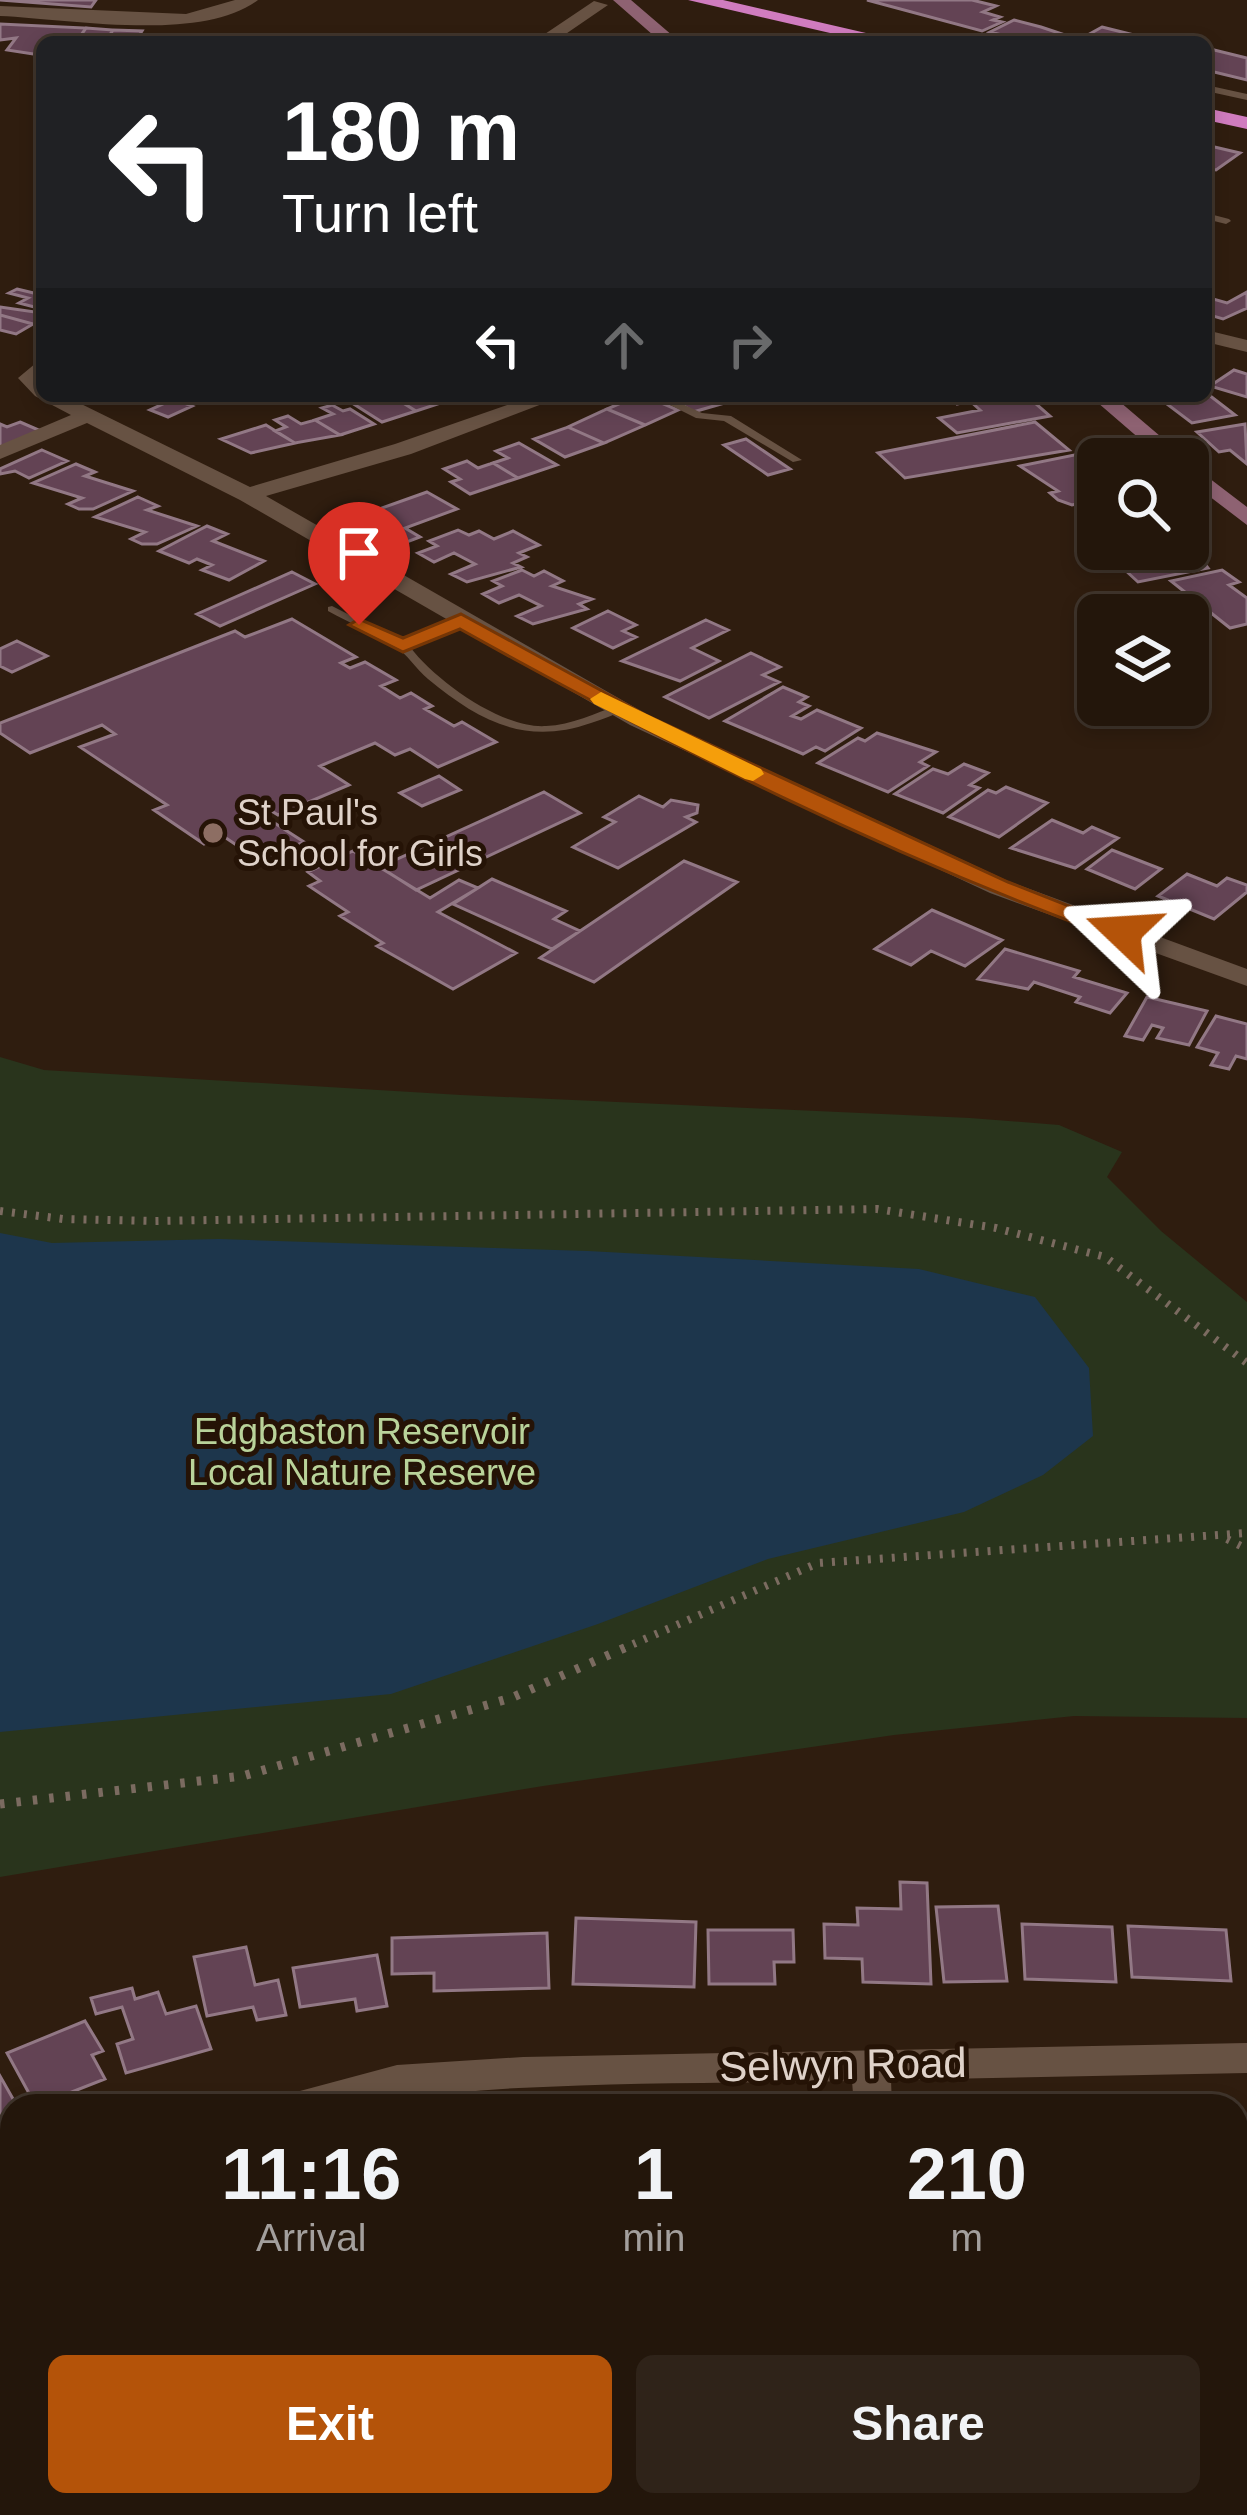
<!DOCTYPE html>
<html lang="en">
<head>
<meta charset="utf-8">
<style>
  body { margin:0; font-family:Arial,sans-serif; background:#2f2319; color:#f1f3f6; height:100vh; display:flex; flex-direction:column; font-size:45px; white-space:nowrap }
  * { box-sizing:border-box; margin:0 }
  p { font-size:39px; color:#a39f9d }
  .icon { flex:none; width:66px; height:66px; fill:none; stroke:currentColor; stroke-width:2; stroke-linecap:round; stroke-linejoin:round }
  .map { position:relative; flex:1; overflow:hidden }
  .details { position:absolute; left:0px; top:2094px; width:1248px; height:423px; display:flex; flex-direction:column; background:#23160b; border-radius:36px 36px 0 0; box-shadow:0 6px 18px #0003,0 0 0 3px #40352c }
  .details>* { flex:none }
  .guide { position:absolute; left:36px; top:36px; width:1176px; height:366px; border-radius:18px; box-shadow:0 6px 18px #0003,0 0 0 3px #40352c; background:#202124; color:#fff; overflow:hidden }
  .buttons { position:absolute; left:1077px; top:438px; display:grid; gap:24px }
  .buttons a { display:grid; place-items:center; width:132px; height:132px; border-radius:18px; background:#23160b; box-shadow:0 6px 18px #0003,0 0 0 3px #40352c; font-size:60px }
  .pin { position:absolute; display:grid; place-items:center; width:102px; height:102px; color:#fff; margin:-123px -51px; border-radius:50% 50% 50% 0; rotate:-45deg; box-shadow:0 0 12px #0007 }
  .pin .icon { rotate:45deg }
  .me { position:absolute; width:132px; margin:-66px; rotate:290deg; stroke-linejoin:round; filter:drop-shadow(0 0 9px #0008) }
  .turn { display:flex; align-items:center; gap:42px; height:252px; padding:0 48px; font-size:54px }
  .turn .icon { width:156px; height:156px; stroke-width:2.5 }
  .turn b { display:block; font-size:84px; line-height:102px }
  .lanes { display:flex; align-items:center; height:114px; padding:0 48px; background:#0003; justify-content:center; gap:60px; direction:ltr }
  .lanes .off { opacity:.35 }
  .eta { display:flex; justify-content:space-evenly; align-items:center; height:204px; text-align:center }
  .eta b { font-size:72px; font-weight:700; line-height:84px }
  .primary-button { display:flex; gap:24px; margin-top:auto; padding:24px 48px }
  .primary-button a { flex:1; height:138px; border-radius:18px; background:#b45309; color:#fff; font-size:48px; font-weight:700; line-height:138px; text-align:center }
  .primary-button a+a { background:#2f2319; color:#f1f3f6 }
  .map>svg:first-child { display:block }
</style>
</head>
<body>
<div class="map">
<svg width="1247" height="2515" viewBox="0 0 1247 2515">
  <rect width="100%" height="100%" fill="#2f1d0f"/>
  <path fill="#29341c" d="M0,1057L44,1070L461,1095L970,1118L1059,1125L1122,1152L1107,1177L1161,1231L1247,1302V1718L1074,1716L894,1735L543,1786L0,1877Z"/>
  <path fill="#1d364c" d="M0,1233L52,1243L219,1239L588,1251L919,1269L1035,1297L1089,1368L1093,1436L1043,1475L964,1512L768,1559L598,1624L391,1694L0,1732Z"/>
  <path fill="#634354" stroke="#927885" stroke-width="3" d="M0,0H96L91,7Z
    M867,0H972L996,6L983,12L1000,17L993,20L1002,22L982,31Z
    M1014,20L1041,27L1059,33L1030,42L990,32Z
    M0,24L86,28L76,42H42L40,55L7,50L16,38L0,40Z
    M1102,27L1162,42H1112L1086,36Z
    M86,28L113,30L105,42H76Z
    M113,30L142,31L135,42H105Z
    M1206,48L1247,58V80L1206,70Z
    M1206,145L1240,153L1216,170L1206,168Z
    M17,289L42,295V309L19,303L28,298L9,293Z
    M1247,292V308L1223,319L1206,314V297L1227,303Z
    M0,307L42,313V319L33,324L0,315Z
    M0,315L33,324L16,334L0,330Z
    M1234,370L1247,374V397L1210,386Z
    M1209,395L1235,415L1192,423L1167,404Z
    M341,396L379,400L392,396L416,411L382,422Z
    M392,396H438L447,401L416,411Z
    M637,396H645L678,410L645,425L607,409Z
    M669,396H749L693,412Z
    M948,396H1027L1050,416L957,433L939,418L980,410L970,401L957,404Z
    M174,399L192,406L168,417L150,410Z
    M332,405L343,411L350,409L374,424L340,435L315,420L333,414L322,408Z
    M607,409L645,425L604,443L568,427Z
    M288,416L301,424L315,420L340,435L295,443L275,431L286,427L275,420Z
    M20,422L41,431L0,449V424L7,427Z
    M1035,422L1069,450L905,478L878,453Z
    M1245,424L1247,464L1230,450L1219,452L1197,432Z
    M266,425L295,443L251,453L221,439Z
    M568,427L604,443L565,457L534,439Z
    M746,439L790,469L768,475L724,445Z
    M519,443L557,465L518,478L493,463L508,458L496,451Z
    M42,450L67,461L29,478L15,471L0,474V469Z
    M1084,453L1097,464L1088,466L1098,474V499L1072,505L1058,500L1050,493L1058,491L1020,466Z
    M467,461L478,468L493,463L518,478L470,494L451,482L460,479L444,469Z
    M76,464L95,472L85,476L133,491L93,509H79L68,504L82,498L33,483Z
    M427,492L457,509L405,528L420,537L396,546L351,519Z
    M138,497L158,506L147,510L197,526L157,544H142L131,539L145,532L95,517Z
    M207,526L227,534L213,541L264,561L229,580L202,570L212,565L197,559L189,563L159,551Z
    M458,530L469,535L479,531L494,539L513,531L539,545L519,553L527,557L513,563L521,567L467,582L451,574L475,564L454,553L434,562L418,553L437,546L429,541Z
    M1188,542L1208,568L1138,582L1125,570L1159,563L1143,549H1188Z
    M522,570L534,576L544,571L563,581L552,586L592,599L579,604L587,609L533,624L517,616L541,606L519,595L499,603L483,594L502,586L493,581Z
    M1222,570L1239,582L1229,585L1247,598V624L1230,628L1171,581Z
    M292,572L315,584L220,626L197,614Z
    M608,611L636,625L623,631L636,637L613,648L573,628Z
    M292,619L356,657L341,663L350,668L365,662L396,680L381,686L400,698L411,693L432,706L425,709L454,726L462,722L496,742L438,767L410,749L395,755L375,743L320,766L349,785L278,815L254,800L245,804L304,842L260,861L223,836L204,844L154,810L167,805L80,747L115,734L102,725L30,753L0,733V723L235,631L245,637Z
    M706,620L728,630L692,648L719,661L680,681L622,661Z
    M17,641L47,656L12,672L0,666V649Z
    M751,653L780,667L763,675L779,682L709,718L665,697Z
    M783,687L807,697L799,702L809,706L792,716L801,719L817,710L861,728L825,751L816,747L803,754L725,721Z
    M877,733L936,752L920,762L928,766L888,792L818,763L858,738L865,741Z
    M964,764L988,773L970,785L979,788L943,813L895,794L933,769L948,774Z
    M439,776L460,790L422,806L400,793Z
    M1006,787L1047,803L999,837L949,817L988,790L996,793Z
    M544,792L580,813L416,890L380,867Z
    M639,796L663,807L671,800L698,805L697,813L686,817L696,822L618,868L573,847L615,822L604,817Z
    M1052,820L1083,833L1092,827L1118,838L1075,868L1011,848Z
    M1112,850L1161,869L1135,889L1087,869Z
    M353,851L430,898L459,880L478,888L438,912L516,953L453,989L377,946L383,943L340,916L348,912L309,886L320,881L308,872Z
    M684,861L737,882L594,982L540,958Z
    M1187,874L1217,886L1227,878L1247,885V892L1214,919L1158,896Z
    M492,879L566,911L554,919L580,931L552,949L453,904Z
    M932,910L1002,940L965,966L931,951L911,965L875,949Z
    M1005,949L1079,971L1074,977L1127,993L1110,1013L1076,1002L1080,997L1034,982L1028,989L978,979Z
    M1147,997L1207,1011L1189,1045L1157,1038L1163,1028L1152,1025L1143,1040L1125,1036Z
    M1216,1016L1247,1024V1059L1236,1056L1229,1069L1211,1065L1218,1053L1197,1047Z
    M900,1882L927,1883L931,1984L863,1982L862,1959L825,1958L824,1924L858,1925L857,1908L901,1909Z
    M998,1906L1007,1981L944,1982L936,1907Z
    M576,1918L696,1922L694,1987L573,1984Z
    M1022,1924L1112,1927L1116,1982L1025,1979Z
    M1128,1926L1226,1930L1231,1981L1132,1977Z
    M708,1930H793L794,1962H774L775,1984H709Z
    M547,1933L549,1988L434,1991V1973L392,1974V1938Z
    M246,1947L255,1985L278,1980L286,2015L257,2020L253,2007L207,2016L194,1957Z
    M377,1955L387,2006L357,2011L355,1999L300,2007L293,1968Z
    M132,1988L135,1999L158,1992L166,2014L196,2006L211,2049L126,2073L117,2044L133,2039L122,2007L96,2014L91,1998Z
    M85,2021L103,2051L92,2055L105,2079L36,2106L7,2053Z
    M0,2076L17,2106L0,2120Z
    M1236,2147H1247V2212H1243Z
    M12,2291V2401L0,2407V2297Z
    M620,2505H704L701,2510L711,2515H628L617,2509Z
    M944,2505H1043L1039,2515H946L941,2513Z"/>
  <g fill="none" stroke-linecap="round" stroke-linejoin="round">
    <path stroke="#7b6b60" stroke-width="8" stroke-dasharray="3 9" stroke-linecap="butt" d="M0,1211L63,1219L153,1221L877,1209L996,1228L1105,1257L1247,1363
      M1227,1539L1247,1549
      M622,1649L818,1563L1247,1533"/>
    <path stroke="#7b6b60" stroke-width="9" stroke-dasharray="4.5 12" stroke-linecap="butt" d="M0,1804L243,1776L511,1698L629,1646"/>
    <path fill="#675243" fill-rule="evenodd" d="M593,39H612L616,42H589Z
      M1206,85L1247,94V100L1206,91Z
      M1206,213L1229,219L1231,221L1226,224L1206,219Z
      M652,396H665L702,413L731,416L802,460L793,462L724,421L696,418Z
      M332,606L403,642L457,619H465V623L410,647C436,681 502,729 546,726C572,725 595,713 619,705L625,709C615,715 603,719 591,723C525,746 479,721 428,679C416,669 407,654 395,646C374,633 350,623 328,611V607Z"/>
    <path fill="#675243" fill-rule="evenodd" d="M235,0H258C201,43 70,19 0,16V6L186,14Z
      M594,1L608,5L554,42H533Z
      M1206,330L1247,340V352L1206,342Z
      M42,358V396H65L250,487L395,444L533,396H563L411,454L266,496L648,715L1008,881L1247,969V986L990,893L630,725L240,500L87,423L0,459V445L71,415L35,396L18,378Z
      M1247,2043V2073L891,2080L892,2106H854L852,2081C741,2083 629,2082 519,2088C438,2092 360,2106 280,2106L285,2095L397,2065L523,2057Z
      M12,2191V2224L0,2228V2195Z
      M802,2505H846L841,2515H797Z"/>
    <path fill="#8e6272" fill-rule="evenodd" d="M613,0H631L680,42H661Z
      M1090,396H1113L1187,459H1163Z
      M1188,462L1247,507V525L1188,480Z"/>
    <path fill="#d07cbf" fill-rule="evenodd" d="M688,0H723L905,42H869Z
      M1206,108L1247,117V129L1206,120Z"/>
  </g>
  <path fill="#b45309" stroke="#753606" stroke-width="3" d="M461,614L646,715L1008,882L1135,932L1123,940L1115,938C887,855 671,747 460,629L403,652L349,625L359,619L403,638Z"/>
  <path fill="#f59e0b" d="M601,692L761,769L764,774L753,781L745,779L594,704L590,699Z"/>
  <circle fill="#8d6e63" stroke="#251306" stroke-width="4.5" cx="213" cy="833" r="12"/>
  <g text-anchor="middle" stroke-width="10" stroke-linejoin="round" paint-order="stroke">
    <g font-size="36" fill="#dfd2c9" stroke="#251306" text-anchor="start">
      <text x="237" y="825">St Paul's<tspan x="237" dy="41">School for Girls</tspan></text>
    </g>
    <g font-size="36" fill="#b9d39a" stroke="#251306">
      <text x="362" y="1444">Edgbaston Reservoir<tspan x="362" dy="41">Local Nature Reserve</tspan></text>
    </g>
    <g font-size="42" fill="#dfd2c9" stroke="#251306">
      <text transform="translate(843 2064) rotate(-1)" y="15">Selwyn Road</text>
    </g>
  </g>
</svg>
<div class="buttons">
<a><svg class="icon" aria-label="search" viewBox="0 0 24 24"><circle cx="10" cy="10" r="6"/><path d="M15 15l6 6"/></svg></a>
<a><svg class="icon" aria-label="layers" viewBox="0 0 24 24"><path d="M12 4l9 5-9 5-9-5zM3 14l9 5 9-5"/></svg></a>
</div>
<div class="pin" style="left:359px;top:625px;background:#d93025"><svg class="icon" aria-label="arrive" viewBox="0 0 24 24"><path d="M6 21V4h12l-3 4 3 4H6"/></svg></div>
<svg class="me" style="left:1123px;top:932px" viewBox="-20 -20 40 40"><path d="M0-17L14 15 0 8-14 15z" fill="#b45309" stroke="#fff" stroke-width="4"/></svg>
<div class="guide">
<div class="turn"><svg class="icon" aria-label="left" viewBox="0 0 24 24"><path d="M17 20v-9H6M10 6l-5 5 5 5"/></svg><div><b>180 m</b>Turn left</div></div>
<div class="lanes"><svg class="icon" aria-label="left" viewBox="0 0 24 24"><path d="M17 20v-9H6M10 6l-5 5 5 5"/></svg><svg class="icon off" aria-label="ahead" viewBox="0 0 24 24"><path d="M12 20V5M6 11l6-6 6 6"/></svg><svg class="icon off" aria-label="right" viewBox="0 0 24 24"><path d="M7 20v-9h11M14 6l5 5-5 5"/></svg></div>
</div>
<section class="details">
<div class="eta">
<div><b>11:16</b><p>Arrival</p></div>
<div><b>1</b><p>min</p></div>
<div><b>210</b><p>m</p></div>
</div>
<div class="primary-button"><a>Exit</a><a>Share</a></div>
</section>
</div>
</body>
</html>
